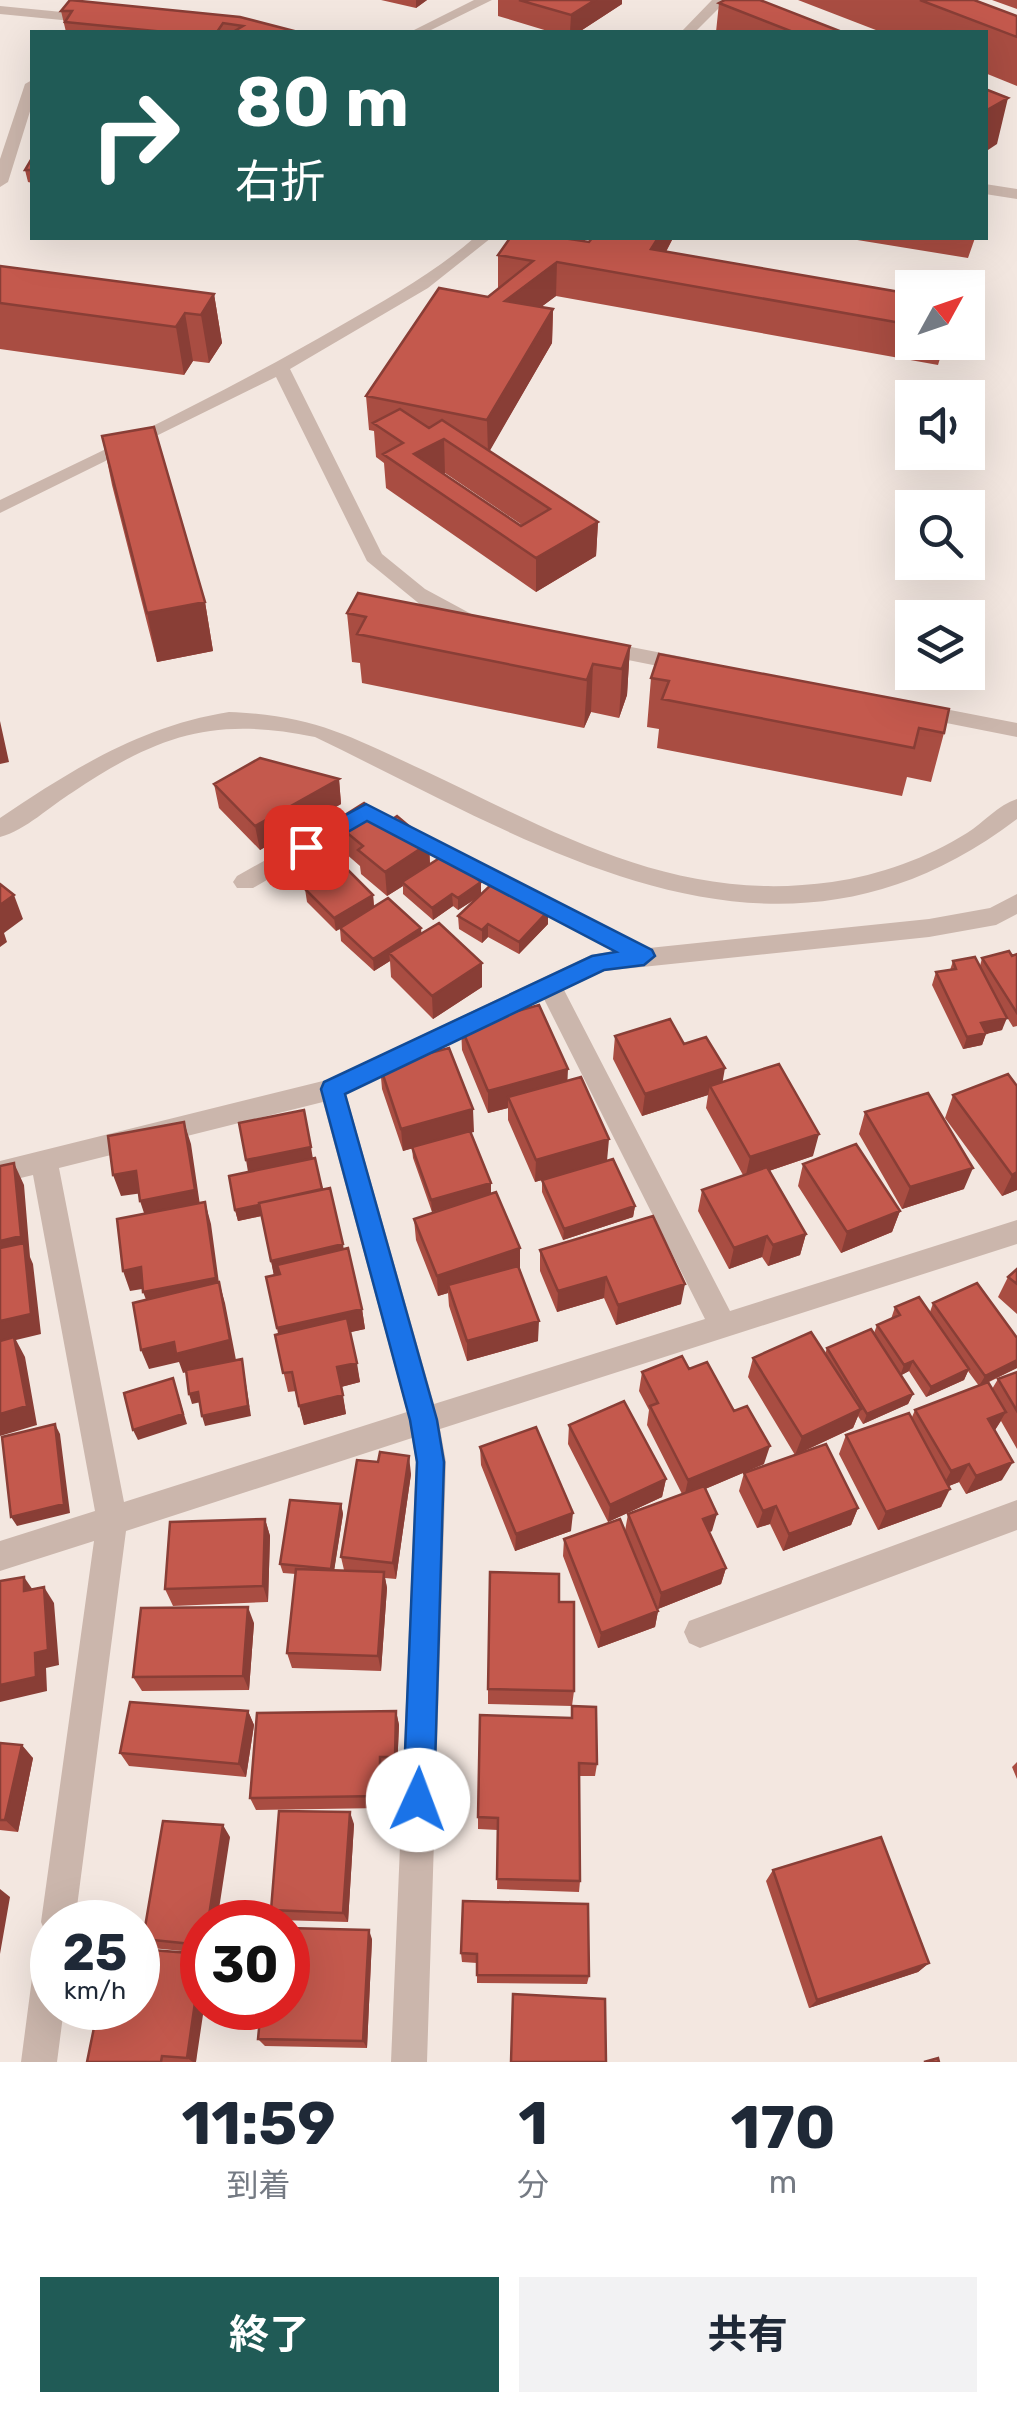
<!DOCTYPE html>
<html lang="ja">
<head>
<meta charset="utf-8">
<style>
  body { margin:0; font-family:Rubik,"Noto Sans JP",sans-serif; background:#f2f2f3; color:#1f2937; height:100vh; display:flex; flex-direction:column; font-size:38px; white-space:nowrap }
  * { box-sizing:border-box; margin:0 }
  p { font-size:32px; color:#747a83 }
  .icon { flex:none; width:55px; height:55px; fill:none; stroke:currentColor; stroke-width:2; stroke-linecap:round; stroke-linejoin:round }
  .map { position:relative; height:2062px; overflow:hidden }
  .drawer { display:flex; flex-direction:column; background:#fff; flex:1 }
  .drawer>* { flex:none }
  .top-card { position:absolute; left:30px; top:30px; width:958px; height:210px; border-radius:0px; box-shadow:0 10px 40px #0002; background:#205b56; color:#fff; overflow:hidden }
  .needle { width:65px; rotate:50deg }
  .tools { position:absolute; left:895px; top:270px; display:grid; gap:20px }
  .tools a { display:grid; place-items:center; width:90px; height:90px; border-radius:0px; background:#fff; box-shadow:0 10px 40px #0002; font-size:50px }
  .speed { position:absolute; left:30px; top:1900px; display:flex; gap:20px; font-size:50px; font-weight:700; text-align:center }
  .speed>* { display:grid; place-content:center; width:130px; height:130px; border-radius:50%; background:#fff; box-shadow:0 10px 40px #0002; line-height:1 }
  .speed small { font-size:25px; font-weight:400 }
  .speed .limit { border:15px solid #d22; background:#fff; color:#111 }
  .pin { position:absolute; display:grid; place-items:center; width:85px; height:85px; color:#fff; margin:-42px; border-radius:20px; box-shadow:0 5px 15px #0006 }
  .me { position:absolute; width:110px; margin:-55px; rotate:2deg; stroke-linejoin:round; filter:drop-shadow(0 0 8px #0008) }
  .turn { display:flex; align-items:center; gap:35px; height:210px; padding:0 40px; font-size:45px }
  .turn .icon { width:130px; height:130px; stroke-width:2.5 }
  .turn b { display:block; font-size:70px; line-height:85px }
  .eta { display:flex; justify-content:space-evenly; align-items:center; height:170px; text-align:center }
  .eta b { font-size:60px; font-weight:700; line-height:70px }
  .primary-button { display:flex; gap:20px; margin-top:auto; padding:20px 40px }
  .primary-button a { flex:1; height:115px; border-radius:0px; background:#205b56; color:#fff; font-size:40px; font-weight:700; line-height:115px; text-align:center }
  .primary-button a+a { background:#f2f2f3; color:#1f2937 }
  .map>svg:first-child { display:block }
</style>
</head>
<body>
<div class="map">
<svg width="1017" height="2062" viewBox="0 0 1017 2062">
  <rect width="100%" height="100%" fill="#f3e7e0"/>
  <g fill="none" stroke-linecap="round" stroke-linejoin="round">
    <path fill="#cbb6ac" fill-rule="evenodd" d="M474,0H492L427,32H410Z
      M712,0H727L695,32H681Z
      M0,6L93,15L100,19L93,23L0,14Z
      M32,80V105L8,182L0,187V159L25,84Z
      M985,184L1017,189V199L985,194Z
      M474,238H491L428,288L290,369L382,554L425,589L475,616V626H461L422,606L367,561L276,377L0,513V500C115,445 230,390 340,326C387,299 434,273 474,238Z
      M600,641L688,658L698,665L688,672L593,653L590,648Z
      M914,703L1017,723V737L906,715L903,710Z
      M229,712C313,715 349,736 423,770C559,834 675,904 832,882C880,875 927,858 967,833C984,822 998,805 1017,799V819C777,1002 545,848 315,737C214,716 158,735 73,792C50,806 26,830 0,837V818C73,769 141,726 229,712Z
      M362,806L370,808L373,814L370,820L253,888H237L233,882L237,876Z
      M401,822L649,948L929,919L990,908L1017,894V914L996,925L929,937L604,971L564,990L730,1311L1017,1220V1244L440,1429L446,1462L427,2062H391L416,1462L412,1438L126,1531L75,1922H52V1937L46,1934L41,1922L94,1541L0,1571V1541L95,1511L33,1175L0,1183V1161L327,1080L591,955L614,951L393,836L390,830ZM544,999L705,1319L434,1404L346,1094ZM323,1102L407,1412L124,1502L59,1168Z
      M1017,1500V1530L700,1648L689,1643L684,1632L689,1621Z
      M52,1945V2008H64L57,2062H21L34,1963L39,1950Z"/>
  </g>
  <path fill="#a94d42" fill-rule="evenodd" d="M70,0L298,32H66L61,11Z
    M381,0H427L416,8Z
    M498,0H622V4L579,32H551L498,16Z
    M798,0H974L1017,16V86L985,73V32H881Z
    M992,0H1017V9Z
    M719,3L842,32H716Z
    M25,170H32V183L28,182Z
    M592,238H673L666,252L900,292L912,288V342H945L938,365L556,296L541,307L553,309L552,343L489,451L598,522L596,556L536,592L386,488L384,463L376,457L374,431L369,430L366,396L498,288V255L589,242ZM445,473L522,525L521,526L444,474Z
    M845,238H975L968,258Z
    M0,266L214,294L222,343L209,363L193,361L184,375L0,349Z
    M102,436L205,602L213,651L157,662L112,485Z
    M347,613L630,646L627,695L619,718L591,712L584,728L362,683L360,663L352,662Z
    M651,678L944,733L931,782L907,777L902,796L657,748L659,729L647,727Z
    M339,779L341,804L260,850L219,808L214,784Z
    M334,822L387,823L429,843L430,864L481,894L548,924L519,954L488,937L482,943L459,929L458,916L479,897L458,910L453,906L433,920L403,894V886L387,896L361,874L360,866L337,846Z
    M302,870L373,895L374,906L421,934L482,963V987L433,1019L391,977L390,961L374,971L341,941L340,929L336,931L307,902L305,889L308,887L304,883Z
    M1017,954V1026L1013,1027L1005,1014L1002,1030L986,1034L982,1045L963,1049L932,985L936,972L950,970L953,961L980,966L982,958Z
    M461,1027L567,1081L607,1160L635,1206L633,1217L563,1240L542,1192V1180L535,1182L508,1120V1108L488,1113L462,1050Z
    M615,1036L684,1044L722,1082L813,1156L769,1171L806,1234L800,1255L768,1266L762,1257L729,1269L698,1211L702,1190L743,1175L706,1108L708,1095L642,1116L613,1059Z
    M380,1066L474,1132H471L491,1183V1194L520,1269L538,1341L467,1361L449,1306L448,1293L438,1296L416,1240L414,1219L468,1201L432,1212L413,1158L412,1148L403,1151L382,1089Z
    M1017,1086V1190L1002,1196L945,1118L953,1095Z
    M865,1112L964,1189L902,1209L859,1134Z
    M313,1158L362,1309L365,1329L350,1332L360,1382L341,1387L346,1414L304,1425L296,1391L288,1392L275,1335L278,1334L274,1275L262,1216L238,1221L235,1210Z
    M803,1164L900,1211L892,1232L841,1253L798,1186Z
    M540,1250L681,1304L616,1325L604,1298L557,1312L540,1271Z
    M1017,1269V1314L998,1297L1008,1277Z
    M933,1303L1017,1338V1368L983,1385L992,1389L998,1379L1017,1372V1449L1001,1421L995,1430L1002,1480L966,1494L959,1482L949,1486L941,1507L878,1530L839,1454L846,1435L912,1417L915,1410L979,1386L968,1371L964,1380L926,1397L909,1371L901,1375L913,1394L908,1404L863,1424L858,1416L853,1428L800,1453L858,1508L851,1525L783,1551L770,1524L757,1528L739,1491L744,1473L795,1455L748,1377L753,1358L825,1354L827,1348L874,1333L877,1325L891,1319L895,1307L930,1312Z
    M689,1369L764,1464L705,1489L712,1531L709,1532L726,1568L721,1584L658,1609L635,1554L658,1611L655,1627L598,1648L563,1556L564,1539L625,1531L628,1514L682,1494L647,1425L649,1410L639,1391L642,1372Z
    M569,1425L666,1479L662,1497L608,1522L568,1444Z
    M480,1447L571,1531L515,1551L481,1465Z
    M411,1474L396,1579L385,1578L387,1588L381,1671L292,1668L287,1653L296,1574L283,1573L280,1564L341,1504L343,1514L334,1570H344L341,1557Z
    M265,1519L270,1536L268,1602L173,1606L165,1589Z
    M559,1602L574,1691L572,1706L488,1704V1689Z
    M254,1623L249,1690L142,1691L133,1677Z
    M572,1706L597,1764L595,1776H579L580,1881L579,1892L497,1889L498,1830L478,1829V1817L571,1717Z
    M248,1711L254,1725L246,1777L129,1766L120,1753Z
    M396,1711L399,1725L397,1770H383V1808L256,1810L250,1798Z
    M0,1743L33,1758L18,1832L0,1830Z
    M1017,1762V1779L1012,1767Z
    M354,1824L348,1922L277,1920L271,1910Z
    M230,1837L202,1922V1953L152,1948L143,1939Z
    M773,1870L929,1963L918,1972L809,2008L766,1881Z
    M463,1901L589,1976L587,1984L477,1983V1963L462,1962L461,1953Z
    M372,1939L367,2048L265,2046L258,2039Z
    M202,1954L196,2062H87Z"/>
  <path fill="#893e36" d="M416,0H427L416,8Z
    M595,0H622V4L579,32H570L571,15Z
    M1008,98L997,144L985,152V118L987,110Z
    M658,238H673L651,279V249Z
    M557,262L556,296L505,334V301Z
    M214,294L222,343L209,363L201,315Z
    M553,309L552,343L488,454L487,420Z
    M185,313L193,361L184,375L176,327Z
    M444,439L445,473L426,483L414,454Z
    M598,522L596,556L536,592V558Z
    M205,602L213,651L157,662L147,613Z
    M630,646L627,695L619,718L622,669Z
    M593,664L591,712L584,728L587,680Z
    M0,721L9,762L0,764Z
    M339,779L341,804L260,850L255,826Z
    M429,843L430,867L402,882L403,886L387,896L385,872Z
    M481,882V895L458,910V898Z
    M452,894L453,906L433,920L432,908Z
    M14,895L23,919L4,933L7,942L0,947V905Z
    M373,895L374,908L336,931L334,918Z
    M548,911V924L519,954V942Z
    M488,924V937L482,943V930Z
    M421,928L422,940L389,953L390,961L374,971L373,959Z
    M482,963V987L433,1019L432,996Z
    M1007,1018L1002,1030L986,1034L982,1045L963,1049L967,1037L981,1023Z
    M725,1068L721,1091L710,1086L708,1095L642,1116L645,1094Z
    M568,1069L567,1091L508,1097V1108L488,1113V1091Z
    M473,1109L474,1132L403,1151L401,1129Z
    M184,1122L191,1144L201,1212L147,1222L140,1201Z
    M819,1134L813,1156L745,1179L750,1157Z
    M609,1139L607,1161L535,1182L536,1160Z
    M311,1147L313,1159L248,1172L246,1160Z
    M14,1163L24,1185L30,1257L33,1264L41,1334L16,1340L25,1357L37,1425L0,1436V1241Z
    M973,1168L964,1189L902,1209L910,1187Z
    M136,1171L143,1193L121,1196L113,1175Z
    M1017,1172V1190L1002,1196L1012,1175Z
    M491,1183V1195L432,1212L431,1200Z
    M323,1191L325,1202L238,1221L235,1210Z
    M205,1202L211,1224L221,1298L151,1312L143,1292Z
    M635,1206L633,1217L563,1240L564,1229Z
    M900,1211L892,1232L841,1253L847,1232Z
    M806,1234L800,1255L768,1266L773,1245Z
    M767,1236L762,1257L729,1269L734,1248Z
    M343,1244L346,1265L275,1281L271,1261Z
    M520,1248V1269L448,1285V1293L438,1296L437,1276Z
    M141,1267L148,1288L130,1291L123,1271Z
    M606,1277L604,1298L557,1312L558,1291Z
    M219,1282L225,1303L236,1360L183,1373L179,1362L149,1369L141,1350Z
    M685,1284L681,1304L616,1325L618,1305Z
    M362,1309L365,1329L281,1348L277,1328Z
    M539,1321L538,1341L467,1361V1341Z
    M242,1359L251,1416L205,1426L202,1416Z
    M1017,1360V1368L979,1386L985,1376Z
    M913,1361L909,1371L900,1376L904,1365Z
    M357,1363L360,1382L341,1387L337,1367Z
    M969,1369L964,1380L926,1397L931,1387Z
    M173,1378L187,1424L138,1440L133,1430Z
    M198,1392L201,1402L192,1404L189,1394Z
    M913,1394L908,1404L863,1424L867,1414Z
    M343,1395L346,1414L304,1425L299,1406Z
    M861,1409L853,1428L795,1455L802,1437Z
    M1006,1412L995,1430L988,1419Z
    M55,1424L60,1434L70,1513L17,1526L11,1517Z
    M770,1446L764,1464L684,1498L688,1480Z
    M409,1456L411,1474L396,1579L393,1563Z
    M1013,1462L1002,1480L966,1494L976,1476Z
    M969,1464L959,1482L941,1489L951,1471Z
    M666,1479L662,1497L608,1522L610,1505Z
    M950,1489L941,1507L878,1530L886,1512Z
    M341,1504L343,1514L333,1578L331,1569Z
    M776,1506L770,1524L757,1528L763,1511Z
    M858,1508L851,1525L783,1551L789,1534Z
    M573,1513L571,1531L515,1551L516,1534Z
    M717,1514L712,1531L699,1537L703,1519Z
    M265,1519L270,1536L268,1602L263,1586Z
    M726,1568L721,1584L658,1609L661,1593Z
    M384,1572L387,1588L381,1671L378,1656Z
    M24,1577L35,1593L24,1591Z
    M44,1587L54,1603L59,1665L46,1668L47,1691L0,1702V1685L35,1653Z
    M248,1607L254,1623L249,1690L243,1676Z
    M658,1611L655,1627L598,1648L601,1633Z
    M248,1711L254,1725L246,1777L239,1764Z
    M396,1711L399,1725L397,1770L395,1757Z
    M22,1745L33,1758L18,1832L5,1820Z
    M380,1757L383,1770V1808L380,1796Z
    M350,1812L354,1824L348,1922L343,1913Z
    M223,1825L230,1837L217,1922H208Z
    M0,1889L10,1897L0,1954Z
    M369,1930L372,1939L367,2048L363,2041Z
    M202,1960V2008H204L196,2062H193L187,2058Z
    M929,1963L918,1972L809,2008L817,2000Z"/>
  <path fill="#c4594d" stroke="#893e36" stroke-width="2.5" fill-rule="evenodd" d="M70,0L240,17L298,32H233L243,26L223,23L217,32H165L65,22L72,11H61Z
    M519,0H595L571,15Z
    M725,0H760L842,32H793L719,3Z
    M920,0H974L1017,16V37Z
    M985,89L1008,98L987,110H985Z
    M32,158V170H25Z
    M510,238H563L589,242L592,238H658L651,249L900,292L903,285L920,288H912V325L557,262L505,301L553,309L487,420L366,396L439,288L488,297L533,261L498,255Z
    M0,266L214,294L201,315L185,313L176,327L0,303Z
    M400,409L429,428L442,420L598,522L536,558L383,454L403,443L373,423ZM444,439L550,509L521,526L414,454Z
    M154,427L205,602L147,613L102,436Z
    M358,593L630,646L622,669L593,664L587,680L357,634L366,617L347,613Z
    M659,654L949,709L944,733L919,728L914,748L662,699L669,681L651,678Z
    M260,758L339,779L255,826L214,784Z
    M364,803L387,823L397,816L429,843L385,872L358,850L363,846L334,822Z
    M332,854L373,895L334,918L305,889L315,883L302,870Z
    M446,854L481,882L458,898L452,894L432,908L402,882Z
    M495,881L548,911L519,942L488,924L482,930L458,916Z
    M0,884L14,895L0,905Z
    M388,898L421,928L373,959L340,928Z
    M439,923L482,963L432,996L389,953Z
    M1009,951L1012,956L1017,954V1013L982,958Z
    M975,957L1007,1018L981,1023L986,1033L967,1037L936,972L956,969L953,961Z
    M539,1005L568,1069L488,1091L461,1027Z
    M670,1019L684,1044L706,1037L725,1068L645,1094L615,1036Z
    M449,1048L473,1109L401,1129L380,1066Z
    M779,1064L819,1134L750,1157L710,1086Z
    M1008,1074L1017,1086V1172L1012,1175L953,1095Z
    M581,1077L609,1139L536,1160L508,1097Z
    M928,1093L973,1168L910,1187L865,1112Z
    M304,1110L311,1147L246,1160L239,1123Z
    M184,1122L195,1190L140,1201L136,1171L113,1175L108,1136Z
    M470,1131L491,1183L431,1200L412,1147Z
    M856,1144L900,1211L847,1232L803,1164Z
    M315,1158L322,1189L259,1203V1205L235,1210L229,1176Z
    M613,1159L635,1206L564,1229L542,1180Z
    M14,1163L21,1236L0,1241V1166Z
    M767,1167L806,1234L773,1245L767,1236L734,1248L702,1190Z
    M330,1188L343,1244L271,1261L259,1203Z
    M496,1192L520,1248L437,1276L414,1219Z
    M205,1202L216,1278L143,1292L141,1267L123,1271L117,1219Z
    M653,1216L685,1284L618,1305L606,1277L558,1291L540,1250Z
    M24,1243L31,1314L0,1321V1248Z
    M348,1248L362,1309L277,1328L266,1277L280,1274L277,1265Z
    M518,1266L539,1321L467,1341L448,1285Z
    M1017,1269V1284L1008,1277Z
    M219,1282L230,1340L176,1354L174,1342L141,1350L133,1303Z
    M977,1283L1017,1338V1360L985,1376L933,1303Z
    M919,1297L969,1369L931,1387L913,1361L904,1365L877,1325L900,1315L895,1307Z
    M347,1318L357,1363L337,1367L343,1395L299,1406L292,1372L283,1373L275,1335Z
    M871,1329L913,1394L867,1414L827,1348Z
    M811,1332L861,1409L802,1437L753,1358Z
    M14,1337L27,1406L0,1414V1341Z
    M682,1356L689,1369L707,1362L734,1411L747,1406L770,1446L688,1480L650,1406L658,1403L642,1372Z
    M242,1359L248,1406L202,1416L198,1392L189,1394L186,1370Z
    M1017,1372V1411L998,1379Z
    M173,1378L183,1414L133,1430L124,1393Z
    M988,1382L1006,1412L988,1419L1013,1462L976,1476L969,1464L951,1471L915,1410Z
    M624,1401L666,1479L610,1505L569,1425Z
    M909,1413L950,1489L886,1512L846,1435Z
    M55,1424L64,1504L11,1517L2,1437Z
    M536,1427L573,1513L516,1534L480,1447Z
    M826,1444L858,1508L789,1534L776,1506L763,1511L744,1473Z
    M380,1452L409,1456L393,1563L341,1557L357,1460L378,1462Z
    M704,1486L717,1514L703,1519L726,1568L661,1593L628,1514Z
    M290,1500L341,1504L331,1569L280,1564Z
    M265,1519L263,1586L165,1589L170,1522Z
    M620,1519L658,1611L601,1633L564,1539Z
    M296,1569L384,1572L378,1656L287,1653Z
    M490,1572L559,1574V1602H574V1691L488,1689Z
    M24,1577V1591L44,1587L48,1650L35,1653L36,1677L0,1685V1581Z
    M248,1607L243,1676L133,1677L141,1608Z
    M130,1702L248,1711L239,1764L120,1753Z
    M572,1706L596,1707L597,1764L579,1763L580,1881L497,1879L498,1818L478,1817L480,1715L572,1718Z
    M396,1711L395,1757H380V1796L250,1798L257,1713Z
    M0,1743L22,1745L5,1820H0Z
    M279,1811L350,1812L343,1913L271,1910Z
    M163,1821L223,1825L208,1922H202V1945L143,1939Z
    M881,1837L929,1963L817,2000L773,1870Z
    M463,1901L588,1904L589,1976L477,1975V1954L461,1953Z
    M288,1928L369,1930L363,2041L258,2039L261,2008H288Z
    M138,1949L202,1954L187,2058L162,2056L161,2062H87L98,2008H138Z
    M513,1994L605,1999L606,2062H511Z
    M938,2058L939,2062H924Z"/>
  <path fill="#1a73e8" stroke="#114b97" stroke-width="2.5" d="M366,804L652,950L655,956L644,965L604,970L345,1094L437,1420L444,1462L434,1800L429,1810L418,1815L407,1810L403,1800L417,1462L410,1420L321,1089L324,1082L592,956L616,952L367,821L313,852H298L295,847L298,841Z"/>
</svg>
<div class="tools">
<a><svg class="needle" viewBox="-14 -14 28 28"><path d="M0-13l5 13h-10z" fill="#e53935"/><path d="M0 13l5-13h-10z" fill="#747a83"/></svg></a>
<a><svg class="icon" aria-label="sound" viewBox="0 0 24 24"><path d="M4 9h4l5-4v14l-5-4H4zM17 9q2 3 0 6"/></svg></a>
<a><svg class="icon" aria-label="search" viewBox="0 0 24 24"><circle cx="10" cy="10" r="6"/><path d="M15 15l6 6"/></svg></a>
<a><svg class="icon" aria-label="layers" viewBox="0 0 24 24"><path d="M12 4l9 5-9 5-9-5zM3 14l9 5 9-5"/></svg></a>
</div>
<div class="speed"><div>25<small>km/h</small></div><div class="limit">30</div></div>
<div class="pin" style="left:306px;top:847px;background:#d93025"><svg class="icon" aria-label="arrive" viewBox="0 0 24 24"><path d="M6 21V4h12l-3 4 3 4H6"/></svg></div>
<svg class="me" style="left:418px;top:1800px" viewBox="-20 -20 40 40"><circle r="19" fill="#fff"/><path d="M0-13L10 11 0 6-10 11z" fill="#1a73e8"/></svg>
<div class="top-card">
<div class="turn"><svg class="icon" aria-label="right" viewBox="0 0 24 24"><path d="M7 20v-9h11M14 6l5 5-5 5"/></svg><div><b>80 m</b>右折</div></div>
</div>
</div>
<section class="drawer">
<div class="eta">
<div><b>11:59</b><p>到着</p></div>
<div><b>1</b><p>分</p></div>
<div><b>170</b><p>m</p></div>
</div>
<div class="primary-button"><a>終了</a><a>共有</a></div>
</section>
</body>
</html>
